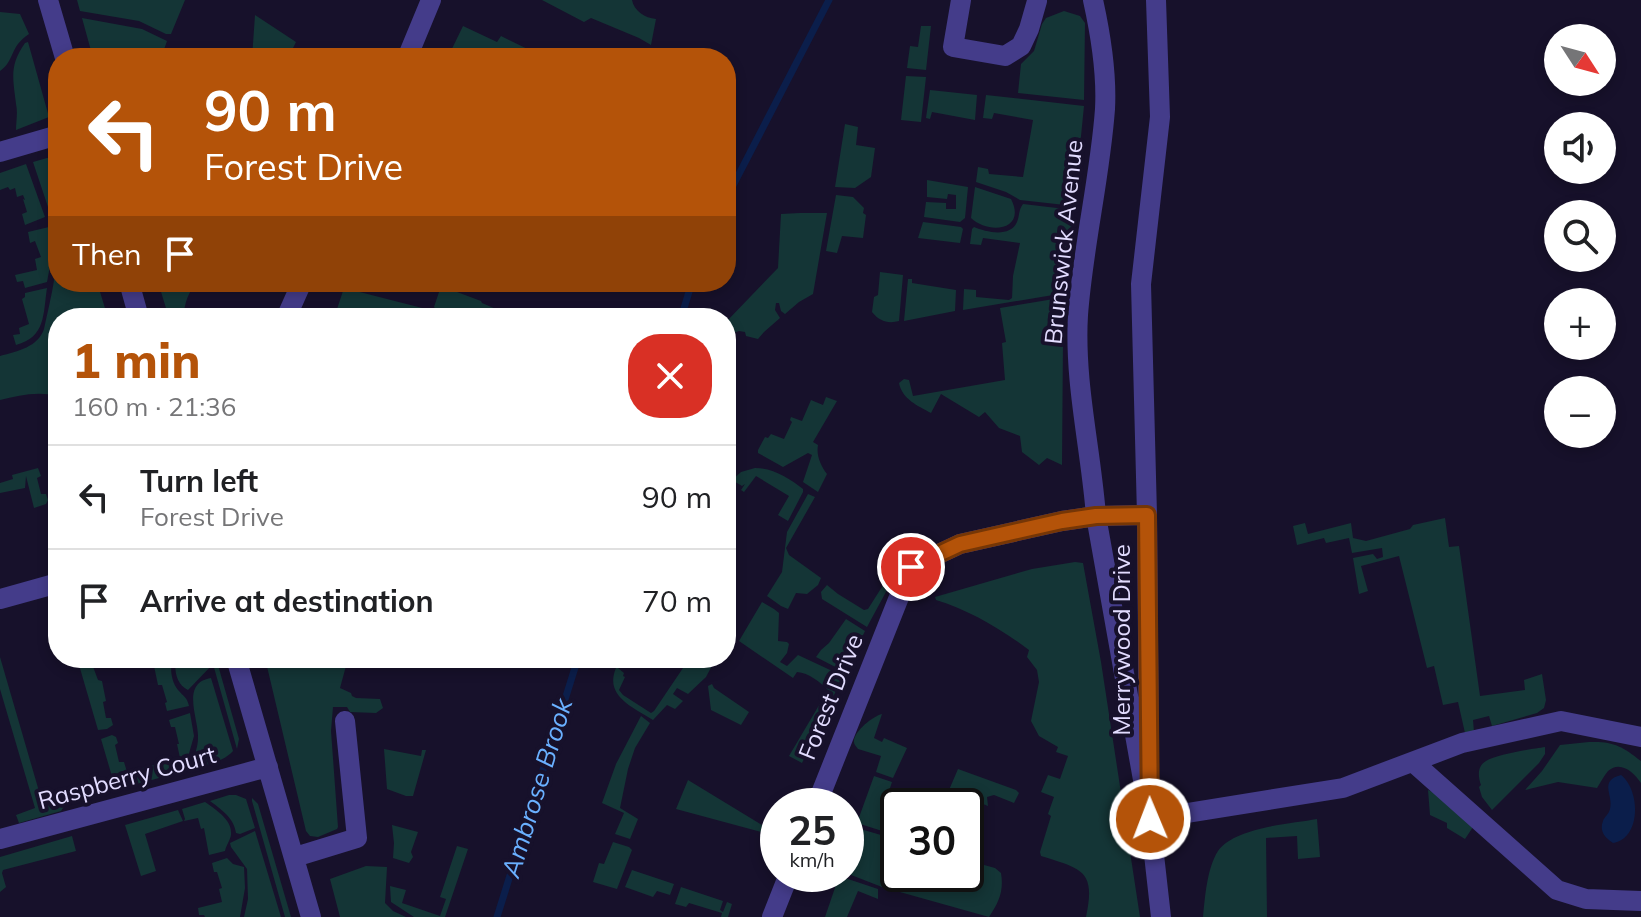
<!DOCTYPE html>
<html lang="en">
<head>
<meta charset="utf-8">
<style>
  body { margin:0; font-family:Mulish,sans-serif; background:#f6f6f6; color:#202124; height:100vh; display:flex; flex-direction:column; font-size:30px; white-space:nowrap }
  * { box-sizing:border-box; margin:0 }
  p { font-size:26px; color:#757577 }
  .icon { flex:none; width:44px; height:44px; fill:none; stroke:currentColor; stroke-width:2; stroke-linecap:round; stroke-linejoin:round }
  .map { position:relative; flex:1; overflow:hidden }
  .panel { position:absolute; left:48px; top:308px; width:688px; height:360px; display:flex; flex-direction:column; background:#fff; border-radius:32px; box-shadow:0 4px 12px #0003 }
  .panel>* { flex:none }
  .banner { position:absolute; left:48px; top:48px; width:688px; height:244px; border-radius:32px; box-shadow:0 4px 12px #0003; background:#b45309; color:#fff; overflow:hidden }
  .needle { width:52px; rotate:126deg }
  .buttons { position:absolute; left:1544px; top:24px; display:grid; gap:16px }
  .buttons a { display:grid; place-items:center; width:72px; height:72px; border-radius:50%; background:#fff; box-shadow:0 4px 12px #0003; font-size:40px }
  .speed { position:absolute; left:760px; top:788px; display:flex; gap:16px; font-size:40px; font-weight:700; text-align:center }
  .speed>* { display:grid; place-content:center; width:104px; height:104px; border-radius:50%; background:#fff; box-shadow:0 4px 12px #0003; line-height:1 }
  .speed small { font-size:20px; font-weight:400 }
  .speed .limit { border:4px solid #111; border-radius:12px; background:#fff; color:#111 }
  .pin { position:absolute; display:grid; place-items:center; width:68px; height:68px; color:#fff; margin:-34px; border:4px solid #fff; border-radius:50%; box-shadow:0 2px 8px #0007 }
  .me { position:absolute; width:88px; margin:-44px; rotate:359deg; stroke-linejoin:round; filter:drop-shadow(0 0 6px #0008) }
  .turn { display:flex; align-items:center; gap:28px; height:168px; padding:0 24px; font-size:36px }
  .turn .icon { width:104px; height:104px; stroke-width:2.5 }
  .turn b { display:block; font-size:56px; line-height:68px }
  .then { display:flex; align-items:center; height:76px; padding:0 24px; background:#0003; gap:16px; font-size:30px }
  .round { display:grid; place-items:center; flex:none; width:84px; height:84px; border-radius:32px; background:#f6f6f6 }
  .overview { display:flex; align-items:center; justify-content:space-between; height:136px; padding:0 24px }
  h1 { font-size:48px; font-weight:800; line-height:60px; color:#b45309 }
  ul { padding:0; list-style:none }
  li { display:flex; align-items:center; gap:24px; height:104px; padding:0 24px; border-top:2px solid #e0e0e0 }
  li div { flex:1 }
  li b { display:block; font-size:30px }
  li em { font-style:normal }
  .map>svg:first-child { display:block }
</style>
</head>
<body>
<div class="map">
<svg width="1641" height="917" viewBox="0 0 1641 917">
  <rect width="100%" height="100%" fill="#17112b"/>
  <path fill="#143536" d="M77,0H185L171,34H166L139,21L80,11Z
    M542,0H632C634,11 645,18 656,19L651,45L639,38L591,18L584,22Z
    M1064,11L1080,16L1085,23L1084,100L1018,93L1021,64L1034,51L1042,24L1046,18Z
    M0,12L20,14L29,34C9,47 15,61 0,71Z
    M255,15L296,42L291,52L287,55L252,58Z
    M82,18L142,29L167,41L161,58H93Z
    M463,26L497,42L501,36L546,58H513L514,55L507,51L504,58L448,57Z
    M921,26H931L926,70L907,68L910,46L918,47Z
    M28,42L49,117L16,130C16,122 18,112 16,104C13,78 9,66 25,43Z
    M906,76L926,77L921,122L901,120Z
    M930,90L977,95L975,120L932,112L930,119L926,118Z
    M986,95L1084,106L1074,206L1020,200L1006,192L976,182L978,167L988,169L989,174L1023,177L1033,120L994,113L992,119L983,118Z
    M845,124L858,127L856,145L875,148L871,177L855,188L835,187Z
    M47,158L58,159V216H51L33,162Z
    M26,164L45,217L25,225L22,214L27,212L23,199L25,200L23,195L17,197L15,188L10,190L8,187L0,190V173Z
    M927,180L968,187L965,218L960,222L924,217L926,202L946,203V209H956V195L948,194L947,199L927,197Z
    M975,187L1011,199C1027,230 989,235 971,218Z
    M836,195L853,197L864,208L863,213L866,215L863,238L842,236L837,253L826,251Z
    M1023,204L1074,210L1065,293L963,310L964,289L976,290V297L1009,300L1012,298L1013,276L1020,243L983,238L981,245L970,244L972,229L974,227C986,232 1010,238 1017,222C1020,215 1018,211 1023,204Z
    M800,213H827L813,294L799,302L785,314L781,311L779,303H776L775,310L780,318L764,332L758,339L746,336L745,332L739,331L728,335L726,334V322L778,268L781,214Z
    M58,222V282H97L108,318H58V396C38,391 19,395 0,400V356C18,351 38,347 44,329C51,296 62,258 53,224Z
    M923,222L961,227L963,229L960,243L918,238Z
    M49,227L52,255L47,282L25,288L23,281L17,282L15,275L37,270L35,259L41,257L35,241L30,243L28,232Z
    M880,272L903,275L899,321C888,324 879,321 872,312L874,297L878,295Z
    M908,279H912V283L956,290L955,311L904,321Z
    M158,282H199C187,291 185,304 183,318H169Z
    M441,286L481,301L482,303L517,318H443L434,307Z
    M47,288C43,314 46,337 16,345L13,335L20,334L19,328L29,324L22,299L25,297V293Z
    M344,288L430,310L438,318H334Z
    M1066,297L1063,339L1062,465L1047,458L1039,465L1022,452L1020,436L999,428L985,412L979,417L941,394L931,413C918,406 902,399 899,383L904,379L909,380L913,396L1005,380L1002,343L1006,342L1000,308Z
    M826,397L837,401L813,442L818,445C816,456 821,466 827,474L818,492L803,482L812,455L808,453L783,467L758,453V450L765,437L768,438L771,434L784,439L792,422L790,420L791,417L802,421L811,400L823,405Z
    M38,468L41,476L37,478L41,494H46L48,500L46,504L34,508L26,476L25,488L0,493V483L13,479L12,475Z
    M755,468C773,468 789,478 803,489V492L788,521L778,515L789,496L756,476L744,492L741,490L745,484L742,486L732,480L741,472Z
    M808,494L815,497L790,541L786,548L789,555L821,578L818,585L807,594L796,593L788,609L781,606L767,596L782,572L787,532Z
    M1445,518L1449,547L1459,546L1480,696L1525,690L1524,680L1542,674L1546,700L1544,708L1537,713L1492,726L1489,716L1473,720L1474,732L1465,733L1458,702L1443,705L1434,666L1427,668L1399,556L1361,566L1368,591L1359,594L1353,558L1373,554L1377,559L1383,557L1382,548L1352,553L1349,538L1326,543L1324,538L1297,545L1293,526L1305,523L1308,534L1351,523L1353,538L1366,541L1410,529L1413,525Z
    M904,552L907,553L867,627L822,599L821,592L827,585L838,594L864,610L868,609Z
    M1075,562L1083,563L1101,662L1140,917H1086C1096,870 1082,869 1041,856L1040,852L1051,816L1048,814L1054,797L1041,792L1048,775L1060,779L1068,756L1056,752L1058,747L1039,736L1031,721L1039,682L1037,670L1027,657L1029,650C1001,629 969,610 936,600L935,597L1032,569Z
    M762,602L774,609L779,613L778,641L787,642L789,644L787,653L780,662L787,666L798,655L843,676L802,763L789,756L828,690C820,682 809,673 797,672L793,678L739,641Z
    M846,619L865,631L845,672L816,657L821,650L829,643Z
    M0,657L43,805L62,802L65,805L61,811L19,823L16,815L35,808L0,689Z
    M77,658H94V663L92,664L98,680L102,681L106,701L103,702L106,718H111L113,725L107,729L98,730Z
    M154,658H172C170,669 171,681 178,690C184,697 187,697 189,706L167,711L165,703L167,702L162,685H158L154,666L156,665Z
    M176,658H216L239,739L237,749L213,664L188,690C176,684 174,671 176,658Z
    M265,658H347L344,665L346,666L340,688L351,693L352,696L356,698L380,699L383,708L376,713L350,712L347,707H333L331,731L338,827L337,829L318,837L310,836L306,831Z
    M694,658H712L715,660L706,677L688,694L677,688L673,694L683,701L675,709L667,705L653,720C633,707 604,696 616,668H618L624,673L623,676L625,677L619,690L623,695L651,713L654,711L683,668H687Z
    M211,678L233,751C222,763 205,765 190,769C193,759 198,748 198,738C199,719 180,683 211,678Z
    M712,684L714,688L749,712L741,725L711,710L708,686Z
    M190,713L194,736L184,771L116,790L101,739L112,735L116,737L118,743L115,745L119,762H124L127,772L180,758L177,744H179L175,727H171L169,720Z
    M882,714L874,738L882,742L884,738L907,748L893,778L876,772L881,756L858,749C857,747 854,745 854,742C853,732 873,716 882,714Z
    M641,716L650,723L635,748L628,769L620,808L638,819L630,839L615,834L624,813L602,803L616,764Z
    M1589,742C1613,741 1622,746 1641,761V783C1634,772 1620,760 1608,771C1604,776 1600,783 1597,788L1558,782L1525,790L1542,771L1560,745Z
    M1545,747V754L1539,763L1492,810L1482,797L1479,787L1481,785C1478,777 1477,766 1486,761C1497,754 1532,749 1545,747Z
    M384,749L421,756L422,750H426L413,796H406L387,789Z
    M958,769L1016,790L1019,793L1014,803L994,795L987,797L988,806L949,790Z
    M874,776L892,782L886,800L888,802L881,822L898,829V836L857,823Z
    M688,780L767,828L765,833L676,809Z
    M1428,790L1437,794L1473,827L1465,839L1447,828V823L1430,815Z
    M229,795H236L246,799L255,828L240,834L236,833C234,818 222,810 210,801Z
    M252,798L258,804L291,917H285L252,801Z
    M205,802C215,809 231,819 231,832C232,838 226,845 225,851L209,855L204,828L201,829L198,818L184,821L185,819L182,809Z
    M178,810L183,821L145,834L156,871L141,876L125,825Z
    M1317,819L1320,857L1298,859L1297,836L1266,838L1267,917H1203C1205,897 1207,868 1218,851C1235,827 1290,824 1317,819Z
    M392,825L418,832L411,852L413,857L409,863L393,858L394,843Z
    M857,828L898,840V874H966V860L995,868L1001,873C1004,891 999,902 989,917L882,887L846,873V858Z
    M255,831L281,917H244L248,899L247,869L231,847L230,843Z
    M72,836L76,851L3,870L2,873L6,887L0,892V857Z
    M613,842L629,847L632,850L617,889L593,882L599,863L604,864Z
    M457,846L468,849L445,917H414L391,902L390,886L406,890L402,903L440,916L446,899L440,897Z
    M227,858L233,864L244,867L245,888L240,917H205L204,915H199L198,908L222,902L219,889L222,888L217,872H214L212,863Z
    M366,866L387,867L385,903L393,911L406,917H340L330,879Z
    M632,870L674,884L670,895L657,891L653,897L625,887Z
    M839,876L878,889V899L858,891L847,917H825Z
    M681,887L723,901L720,910L723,912L727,902L732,904L728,917H721L722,913L689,903L686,907L675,904Z"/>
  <path fill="#0b1e4b" d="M1621,775C1641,791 1641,839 1613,843C1605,838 1599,831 1603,821C1604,817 1609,814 1610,809C1614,795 1598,781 1621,775Z"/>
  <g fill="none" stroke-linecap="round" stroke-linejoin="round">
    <path stroke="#0b1e4b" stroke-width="7" d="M726,199L829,0
      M681,318L692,282
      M497,917L578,658"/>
    <path stroke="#443c8a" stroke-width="20" d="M48,0L65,58
      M961,0L953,47L1005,56L1021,46L1029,29L1037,1
      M1093,0C1101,36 1107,72 1105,109C1100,178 1083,246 1078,315C1074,383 1091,449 1096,516L1150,819L1161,917
      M407,58L431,0
      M0,152L58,135
      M129,282L139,318
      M286,318L302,282
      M0,599L58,583
      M236,658L311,917
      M1413,762L1557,890L1586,899L1641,901
      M1149,763L1147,515L1141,284L1160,117L1156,0
      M816,806L911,567L960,544L1062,521L1096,516L1147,515
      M1150,819L1343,788L1462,743L1561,721L1641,737
      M0,839L268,767
      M295,857L357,838L345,721
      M772,917L789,874"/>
  </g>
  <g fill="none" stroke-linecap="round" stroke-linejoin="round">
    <defs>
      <path id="route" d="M911,567L960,544L1062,521L1096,516L1147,515L1150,819"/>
    </defs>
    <use href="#route" stroke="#753606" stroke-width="20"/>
    <use href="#route" stroke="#b45309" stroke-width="14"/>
  </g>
  <g text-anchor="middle" stroke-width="8" stroke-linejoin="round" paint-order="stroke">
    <g font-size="24" fill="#e2dcff" stroke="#17112b">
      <text transform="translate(1064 242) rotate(-84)" y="8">Brunswick Avenue</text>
      <text transform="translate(1122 640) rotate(-90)" y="8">Merrywood Drive</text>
      <text transform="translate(831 697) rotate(-68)" y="8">Forest Drive</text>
      <text transform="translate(127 778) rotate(-15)" y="8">Raspberry Court</text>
    </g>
    <g font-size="26" font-style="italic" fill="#6ab0ff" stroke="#17112b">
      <text transform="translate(537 788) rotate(-73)" y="9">Ambrose Brook</text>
    </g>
  </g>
</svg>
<div class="buttons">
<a><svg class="needle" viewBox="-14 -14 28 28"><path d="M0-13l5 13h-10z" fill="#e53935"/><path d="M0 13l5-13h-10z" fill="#757577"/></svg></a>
<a><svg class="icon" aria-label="sound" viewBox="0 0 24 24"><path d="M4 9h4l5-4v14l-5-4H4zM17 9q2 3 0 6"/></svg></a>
<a><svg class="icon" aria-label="search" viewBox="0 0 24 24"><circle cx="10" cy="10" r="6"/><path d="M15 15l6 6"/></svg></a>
<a>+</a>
<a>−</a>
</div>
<div class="speed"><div>25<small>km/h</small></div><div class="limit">30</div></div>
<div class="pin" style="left:911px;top:567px;background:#d93025"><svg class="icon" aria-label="arrive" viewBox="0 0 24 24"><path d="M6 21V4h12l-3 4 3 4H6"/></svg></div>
<svg class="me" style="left:1150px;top:819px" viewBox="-20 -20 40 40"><circle r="17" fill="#b45309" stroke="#fff" stroke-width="3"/><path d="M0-11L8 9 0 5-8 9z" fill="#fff"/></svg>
<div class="banner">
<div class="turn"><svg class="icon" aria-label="left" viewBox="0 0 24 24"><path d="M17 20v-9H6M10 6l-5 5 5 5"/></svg><div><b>90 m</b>Forest Drive</div></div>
<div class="then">Then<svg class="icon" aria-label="arrive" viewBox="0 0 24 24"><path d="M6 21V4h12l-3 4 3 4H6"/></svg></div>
</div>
<section class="panel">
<div class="overview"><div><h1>1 min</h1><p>160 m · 21:36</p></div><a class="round" style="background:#d93025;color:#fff"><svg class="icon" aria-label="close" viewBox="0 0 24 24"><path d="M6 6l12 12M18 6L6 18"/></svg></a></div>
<ul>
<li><svg class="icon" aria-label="left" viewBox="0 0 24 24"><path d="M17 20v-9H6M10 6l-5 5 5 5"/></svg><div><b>Turn left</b><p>Forest Drive</p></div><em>90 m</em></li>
<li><svg class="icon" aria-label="arrive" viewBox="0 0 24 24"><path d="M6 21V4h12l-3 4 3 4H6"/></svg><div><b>Arrive at destination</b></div><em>70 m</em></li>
</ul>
</section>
</div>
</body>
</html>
